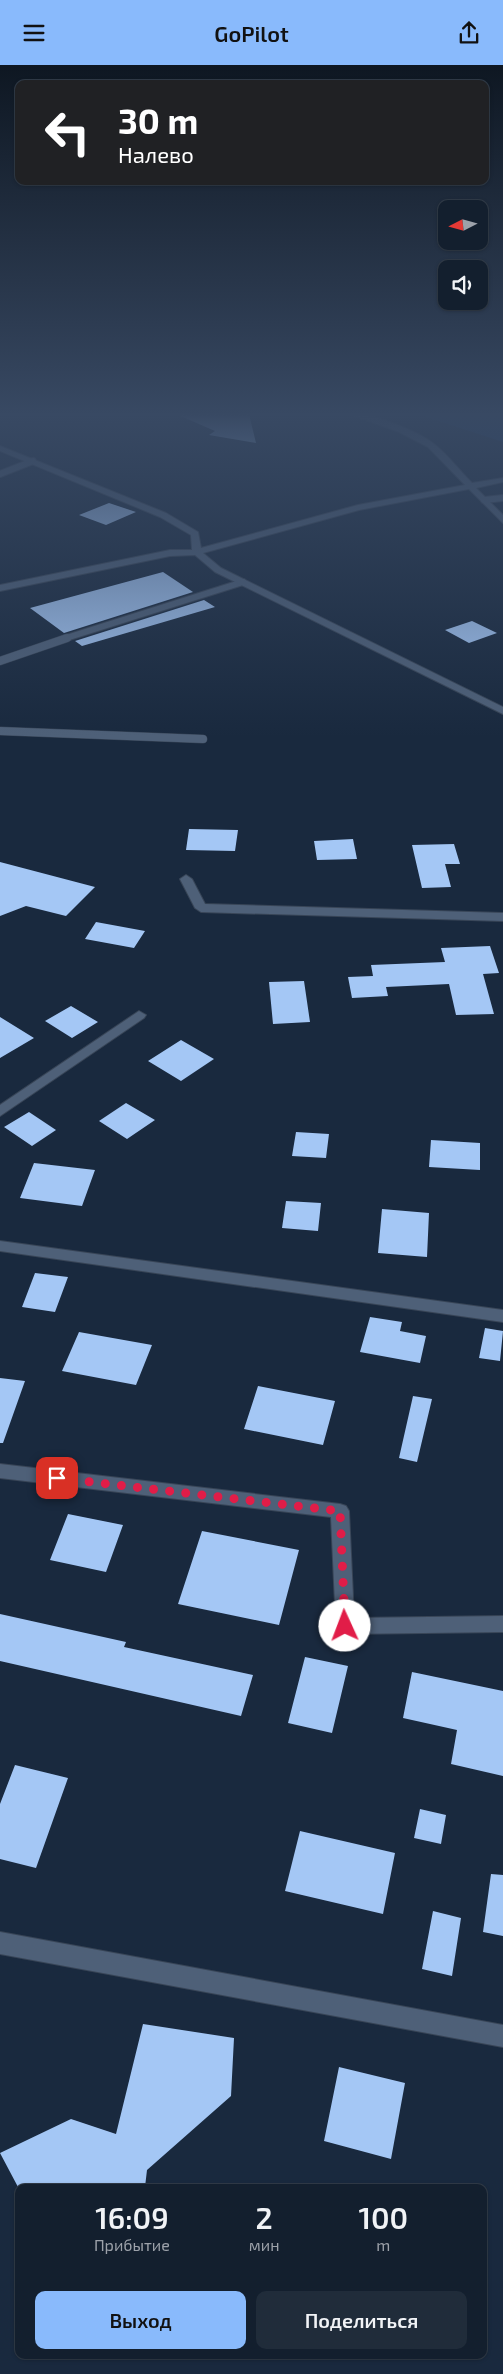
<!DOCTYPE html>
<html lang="ru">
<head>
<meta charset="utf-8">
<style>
  body { margin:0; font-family:"Exo 2",sans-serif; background:#202c3a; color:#f1f3f6; height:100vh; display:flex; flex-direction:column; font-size:19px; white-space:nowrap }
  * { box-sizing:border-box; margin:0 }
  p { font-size:16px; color:#9da2aa }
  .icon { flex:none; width:28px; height:28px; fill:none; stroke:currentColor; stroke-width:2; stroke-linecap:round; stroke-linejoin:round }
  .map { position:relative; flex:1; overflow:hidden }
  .drawer { position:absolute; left:15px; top:2119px; width:472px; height:175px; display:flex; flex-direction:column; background:#131f2e; border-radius:10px; box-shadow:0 1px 4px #0004,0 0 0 1px #323d4a }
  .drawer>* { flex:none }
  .top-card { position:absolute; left:15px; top:15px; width:474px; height:105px; border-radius:10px; box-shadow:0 1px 4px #0004,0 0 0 1px #323d4a; background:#202124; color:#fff; overflow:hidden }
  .needle { width:32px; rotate:264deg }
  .tools { position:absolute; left:438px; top:135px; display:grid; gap:10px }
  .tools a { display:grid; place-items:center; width:50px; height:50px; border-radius:10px; background:#131f2e; box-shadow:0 1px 4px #0004,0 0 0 1px #323d4a; font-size:25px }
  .pin { position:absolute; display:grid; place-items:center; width:42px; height:42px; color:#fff; margin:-21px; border-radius:10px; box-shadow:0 2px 8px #0006 }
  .me { position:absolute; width:55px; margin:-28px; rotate:358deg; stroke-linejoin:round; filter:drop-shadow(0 0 4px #0008) }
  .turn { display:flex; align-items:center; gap:18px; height:105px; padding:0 20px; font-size:22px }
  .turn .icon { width:65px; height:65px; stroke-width:2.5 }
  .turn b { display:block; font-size:35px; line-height:42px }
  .eta { display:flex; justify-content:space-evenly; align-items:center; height:85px; text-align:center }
  .eta b { font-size:30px; font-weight:600; line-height:35px }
  .action { display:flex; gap:10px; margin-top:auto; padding:10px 20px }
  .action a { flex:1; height:58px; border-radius:10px; background:#89bafc; color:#111; font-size:20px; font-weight:600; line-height:58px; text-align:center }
  .action a+a { background:#202c3a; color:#f1f3f6 }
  header { display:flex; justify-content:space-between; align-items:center; height:65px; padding:0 20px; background:#89bafc; color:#111; font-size:22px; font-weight:600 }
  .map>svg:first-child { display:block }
</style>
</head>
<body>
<header><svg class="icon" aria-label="menu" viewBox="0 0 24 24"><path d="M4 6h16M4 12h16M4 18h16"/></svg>GoPilot<svg class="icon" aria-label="share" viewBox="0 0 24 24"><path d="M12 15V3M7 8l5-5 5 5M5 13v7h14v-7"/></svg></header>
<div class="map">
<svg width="503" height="2309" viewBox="0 0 503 2309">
  <rect width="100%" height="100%" fill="#19293e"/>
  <path fill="#193c6a" d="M417,349H503V377Z"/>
  <path fill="#a4c7f5" d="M176,349H249L256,378L209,370L215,366Z
    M109,438L136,447L106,460L79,450Z
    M163,507L193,527L64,568L30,543Z
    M204,535L215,542L82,581L75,576Z
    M472,556L497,568L469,578L445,565Z
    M189,764L238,765L235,786L186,785Z
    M353,774L357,794L317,795L314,776Z
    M454,779L460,799H445L451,822L422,823L412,780Z
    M0,797L95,822L66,851L26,841L0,851Z
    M96,857L145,866L134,883L85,874Z
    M490,881L499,908L483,909L494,949L456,950L449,919L386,922L388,931L352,933L348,912L373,911L371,900L445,897L441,883Z
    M304,916L310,957L273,959L269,917Z
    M71,941L98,957L72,973L45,956Z
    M0,952L34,973L0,993Z
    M181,975L214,994L181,1016L148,996Z
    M126,1038L155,1055L127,1074L99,1056Z
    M29,1047L56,1065L32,1081L4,1062Z
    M296,1067L329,1069L326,1093L292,1091Z
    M431,1075L480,1078V1105L429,1102Z
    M34,1098L95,1105L82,1141L20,1133Z
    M286,1136L321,1138L318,1166L282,1163Z
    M382,1144L429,1148L427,1192L378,1188Z
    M35,1208L68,1212L55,1247L22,1242Z
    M370,1252L402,1257L400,1266L426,1271L420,1298L360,1287Z
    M485,1263L503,1266L500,1296L479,1293Z
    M79,1267L152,1280L136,1320L62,1306Z
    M0,1313L25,1316L3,1378H0Z
    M258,1321L335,1336L323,1380L244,1364Z
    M413,1331L432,1334L417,1397L399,1393Z
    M68,1449L123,1460L106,1507L50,1495Z
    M202,1466L299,1485L279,1560L178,1539Z
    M0,1549L126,1577L124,1582L253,1610L241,1651L0,1596Z
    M305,1592L348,1601L332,1668L288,1658Z
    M412,1607L503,1626V1711L451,1699L457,1665L403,1653Z
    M15,1700L68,1713L36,1803L0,1794V1739Z
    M420,1744L446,1750L441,1779L414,1773Z
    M300,1766L395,1788L383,1849L285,1826Z
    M491,1809L503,1810V1871L483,1867Z
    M433,1846L461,1853L452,1911L422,1904Z
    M143,1959L234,1973L231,2031L147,2105L145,2122H18L0,2088L71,2054L116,2069Z
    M339,2002L405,2018L391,2094L324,2076Z"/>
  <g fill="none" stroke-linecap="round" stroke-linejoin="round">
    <defs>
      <path id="lane-far1" d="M0,409L33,396
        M484,435L503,433
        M63,574L243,517"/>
      <path id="lane" d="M0,596L67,573
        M0,666L203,674"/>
      <path id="street" d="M350,349C370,347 418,366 434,379C448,390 460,406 472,418L503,413V417L476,423L503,450V458L469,424L359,445L203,488L221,503L503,642V649L215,507L195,490L170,491L0,526V520L170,485H192L191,470L160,452L0,386V381L166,448L198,467L201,483L358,440L465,420L428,382L399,367Z
        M186,810L192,814L205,839L503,848V856L201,847L195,843L180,814Z
        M139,946L146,950L144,953L0,1051V1040Z
        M0,1176L503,1245V1257L0,1186Z
        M0,1399L340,1439L346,1441L349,1446L354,1553L503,1551V1567L345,1569L338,1567L336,1561L331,1452L0,1413Z
        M0,1867L503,1960V1982L0,1889Z"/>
    </defs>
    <use href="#lane-far1" stroke="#384557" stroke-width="8"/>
    <use href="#lane" stroke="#384557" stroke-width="9"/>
    <use href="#street" stroke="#384557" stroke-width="2"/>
    <use href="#lane-far1" stroke="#4e6078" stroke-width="6"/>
    <use href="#lane" stroke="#4e6078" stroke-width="8"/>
    <use href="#street" fill="#4e6078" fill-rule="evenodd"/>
  </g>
  <linearGradient id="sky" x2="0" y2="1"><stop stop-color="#0e1722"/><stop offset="0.52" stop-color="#384963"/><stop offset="1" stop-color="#384963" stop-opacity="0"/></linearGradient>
  <rect width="503" height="672" fill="url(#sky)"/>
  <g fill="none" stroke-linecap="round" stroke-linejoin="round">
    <path stroke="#e11d48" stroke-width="9" stroke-dasharray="0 16.2" d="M57,1413L340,1446L345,1561"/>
  </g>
</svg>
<div class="tools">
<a><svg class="needle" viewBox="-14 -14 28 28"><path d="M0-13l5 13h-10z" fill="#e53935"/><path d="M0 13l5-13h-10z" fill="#9da2aa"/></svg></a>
<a><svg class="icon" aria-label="sound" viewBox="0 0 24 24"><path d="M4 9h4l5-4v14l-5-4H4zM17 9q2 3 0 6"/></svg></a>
</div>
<div class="pin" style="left:57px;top:1413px;background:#d93025"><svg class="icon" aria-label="arrive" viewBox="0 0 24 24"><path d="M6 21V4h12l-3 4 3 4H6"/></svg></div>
<svg class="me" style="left:345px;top:1561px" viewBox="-20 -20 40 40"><circle r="19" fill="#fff"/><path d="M0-13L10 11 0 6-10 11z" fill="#e11d48"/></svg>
<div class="top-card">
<div class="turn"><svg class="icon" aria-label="left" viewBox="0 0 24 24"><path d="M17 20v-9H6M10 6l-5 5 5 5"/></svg><div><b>30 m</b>Налево</div></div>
</div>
<section class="drawer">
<div class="eta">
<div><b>16:09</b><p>Прибытие</p></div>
<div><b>2</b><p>мин</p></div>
<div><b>100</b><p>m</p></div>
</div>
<div class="action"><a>Выход</a><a>Поделиться</a></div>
</section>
</div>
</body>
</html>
